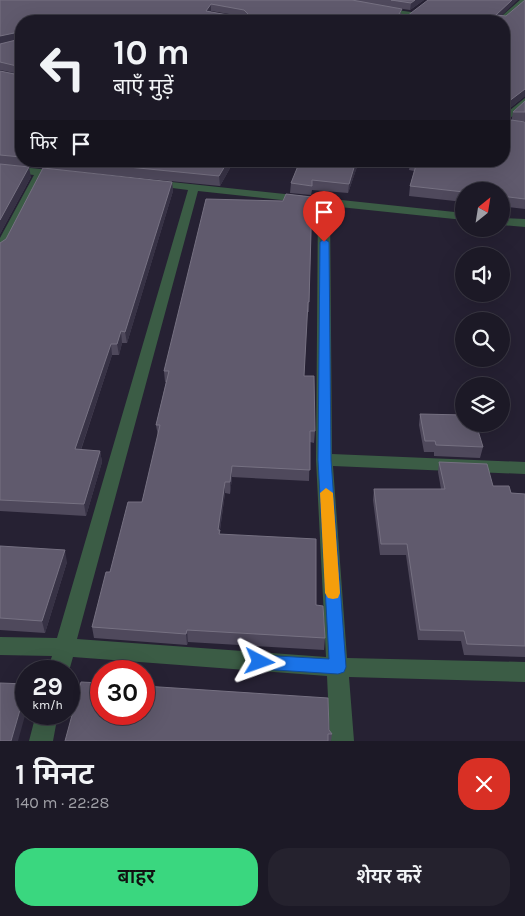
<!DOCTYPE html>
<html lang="hi">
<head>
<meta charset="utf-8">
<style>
  body { margin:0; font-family:Karla,"Noto Sans Devanagari",sans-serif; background:#25222e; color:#f1f3f6; height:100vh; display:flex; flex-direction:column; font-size:19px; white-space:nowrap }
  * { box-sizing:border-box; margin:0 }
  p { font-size:16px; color:#a0a0a7 }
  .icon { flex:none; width:28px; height:28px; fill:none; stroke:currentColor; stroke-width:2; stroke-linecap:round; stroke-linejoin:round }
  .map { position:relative; height:741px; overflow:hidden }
  .details { display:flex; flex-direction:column; background:#1c1926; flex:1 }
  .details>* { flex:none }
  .top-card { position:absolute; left:15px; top:15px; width:495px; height:152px; border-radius:20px; box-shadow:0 5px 20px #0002,0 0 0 1px #3a3843; background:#1c1926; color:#f1f3f6; overflow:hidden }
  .needle { width:32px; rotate:30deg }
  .fabs { position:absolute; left:455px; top:182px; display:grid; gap:10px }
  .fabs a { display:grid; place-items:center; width:55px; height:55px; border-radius:50%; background:#1c1926; box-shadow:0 5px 20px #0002,0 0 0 1px #3a3843; font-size:25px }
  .speed { position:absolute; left:15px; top:660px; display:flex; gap:10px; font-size:25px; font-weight:700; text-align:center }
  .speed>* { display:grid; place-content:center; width:65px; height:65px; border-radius:50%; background:#1c1926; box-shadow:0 5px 20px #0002,0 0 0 1px #3a3843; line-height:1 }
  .speed small { font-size:12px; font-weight:400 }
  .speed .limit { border:8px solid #d22; background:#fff; color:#111 }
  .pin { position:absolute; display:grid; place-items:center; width:42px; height:42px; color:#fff; margin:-51px -21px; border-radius:50% 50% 50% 0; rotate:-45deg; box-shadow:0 0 5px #0007 }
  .pin .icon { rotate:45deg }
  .me { position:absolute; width:55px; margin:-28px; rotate:94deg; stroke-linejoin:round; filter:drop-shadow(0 0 4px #0008) }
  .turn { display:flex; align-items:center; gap:18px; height:105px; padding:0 15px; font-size:22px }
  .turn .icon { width:65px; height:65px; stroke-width:2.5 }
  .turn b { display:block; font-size:35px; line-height:42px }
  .then { display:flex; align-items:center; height:48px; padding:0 15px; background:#0003; gap:10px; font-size:19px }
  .round { display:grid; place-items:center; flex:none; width:52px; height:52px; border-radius:20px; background:#25222e }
  .overview { display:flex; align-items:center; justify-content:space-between; height:85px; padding:0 15px }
  h1 { font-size:30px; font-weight:600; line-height:38px }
  .button { display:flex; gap:10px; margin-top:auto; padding:10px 15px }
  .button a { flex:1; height:58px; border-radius:20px; background:#3ad77f; color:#111; font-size:20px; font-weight:600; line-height:58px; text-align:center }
  .button a+a { background:#25222e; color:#f1f3f6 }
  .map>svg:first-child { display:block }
</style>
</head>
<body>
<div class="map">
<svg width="525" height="741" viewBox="0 0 525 741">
  <rect width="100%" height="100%" fill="#262133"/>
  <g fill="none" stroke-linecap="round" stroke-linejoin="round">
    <path fill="#3b5c45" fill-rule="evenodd" d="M520,0H525V3L504,22L496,21Z
      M383,8L411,12L415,14L411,16L380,12Z
      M525,98V106L504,123V115Z
      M0,165L61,171L66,174L61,177L44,176L6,249L0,253V238L34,175L0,171Z
      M153,180L464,213V220L330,206L332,454L525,462V474L333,466L347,658L525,662V682L349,677L354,741H330L327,676L73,657L69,671H47L52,656L0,655V637L57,638L188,190L149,185L148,183ZM198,191L318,204L316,460L326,657L77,639Z
      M501,218L525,219V227L501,225Z
      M36,714H58L53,741H29Z"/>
  </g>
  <path fill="#4f495c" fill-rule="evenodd" d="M0,0H424L410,10L396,8L402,14L407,16H506L525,0V96L504,113V21H21V161H234L220,186L9,165L31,177L0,234V71L19,74L0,70ZM211,11L235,15L211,12Z
    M525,101V121H516L525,122V209L501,206V191H464V202L409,196L410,186L414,171L409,170L410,164L377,161H504L513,112Z
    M300,161H359L348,193L312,190L311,195L290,193L291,183Z
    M172,182L173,191L127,343H122L119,355H112L81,450L100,451L102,462L86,516L0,511V243Z
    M312,197L309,312H307L304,376L315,431L314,443L310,442L309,481L232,477L230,494L225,493L220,530V534L316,605L325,638L324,650L188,642L187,645L94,638L92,627L110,572L142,502L158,436L156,425L166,382H165L164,371L283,201Z
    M420,414L483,447L480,458L434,456V452H424L419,425Z
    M439,462L493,486L511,493L525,494V657L464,655L461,641L418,640L406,555H380L373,500L374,489H441L438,472Z
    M0,546L67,562L45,633L0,630Z
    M332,734L331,741H65Z"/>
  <path fill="#373245" d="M415,0H424L410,10L411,3Z
    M512,0H518L496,21V15Z
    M211,4V11L207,18L206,11Z
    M19,32L21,39L0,44V36Z
    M525,89V96L504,113V105Z
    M228,161H234L220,186L219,176Z
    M356,161H359L348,193L349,184Z
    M29,167L31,177L0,234V220Z
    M172,182L173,191L127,343L125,332Z
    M121,331L122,343L119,355L117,344Z
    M111,344L112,355L77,461L75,449Z
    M100,451L102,462L86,516L84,504Z
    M232,466V477L230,494V482Z
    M225,482V493L220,530V542L218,530Z
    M65,550L67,562L45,633L42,621Z
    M187,630L188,642L187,645L186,634Z
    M26,689V712L18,741H11Z"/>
  <path fill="#605a6d" stroke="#767182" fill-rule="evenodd" d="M0,0H352L402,9L399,14L407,16L428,0H512L496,15L506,16L525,0V89L504,105V118V21H21V33L19,32L0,36ZM211,4L244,10L249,15L233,16L206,11Z
    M391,0H415L411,3Z
    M21,35V67L0,62V44L20,39Z
    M21,68V157L0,155V71L19,75Z
    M525,101V112H513Z
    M504,119L525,122V199L501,196V191L464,192L410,186L417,162L414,161H504Z
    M68,161H228L219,176Z
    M300,161H356L349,184L312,180V186L291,183Z
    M0,164L29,167L0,220Z
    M43,168L172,182L125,332L121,331L117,344H111L75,449L100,451L84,504L0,500V243L6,239Z
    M286,194L312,197L309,302H308L304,376H314L315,431H310V470L232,466L230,482H225L218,530H220L219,534L316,539V605L323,606L325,638L187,630L186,634L92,627L106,572H110L128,502H142L160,425H156L169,371H164L206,199L283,201Z
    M420,414L464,415V424H476L483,447L436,445L435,441H425Z
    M439,462L487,464L493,486H509L511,493L525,494V646L467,644L464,631L420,630L407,544H381L374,489H445Z
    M0,546L65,550L42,621L0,618Z
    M81,682L101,683V714H144V686L328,698L329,730L332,734H328V741H65Z
    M0,683L26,684V689L11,741H0Z"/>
  <path fill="#1a73e8" stroke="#114b97" d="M324,239L329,242L331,460L346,667L344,672L338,674L260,669L254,667L252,662L254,657L260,655L329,659L318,460L320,242Z"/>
  <path fill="#f59e0b" d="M326,488L333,493L340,593L338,598L333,599L328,598L325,593L320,493Z"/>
</svg>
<div class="fabs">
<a><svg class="needle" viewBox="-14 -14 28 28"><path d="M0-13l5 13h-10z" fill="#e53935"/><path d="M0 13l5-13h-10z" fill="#a0a0a7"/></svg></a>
<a><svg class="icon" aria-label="sound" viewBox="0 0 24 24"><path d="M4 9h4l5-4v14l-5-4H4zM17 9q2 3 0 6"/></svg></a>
<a><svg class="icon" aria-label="search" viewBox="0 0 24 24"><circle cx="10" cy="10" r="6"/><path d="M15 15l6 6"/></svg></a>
<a><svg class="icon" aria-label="layers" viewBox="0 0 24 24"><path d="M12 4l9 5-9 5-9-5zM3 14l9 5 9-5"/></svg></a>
</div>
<div class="speed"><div>29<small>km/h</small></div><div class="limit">30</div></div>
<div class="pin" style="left:324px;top:242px;background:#d93025"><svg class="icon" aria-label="arrive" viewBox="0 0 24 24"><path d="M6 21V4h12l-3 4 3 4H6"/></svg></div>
<svg class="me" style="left:260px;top:662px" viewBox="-20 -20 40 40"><path d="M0-17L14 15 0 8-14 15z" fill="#1a73e8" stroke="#fff" stroke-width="4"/></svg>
<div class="top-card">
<div class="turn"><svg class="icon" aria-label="left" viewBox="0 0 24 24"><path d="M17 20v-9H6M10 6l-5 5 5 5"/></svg><div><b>10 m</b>बाएँ मुड़ें</div></div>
<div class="then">फिर<svg class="icon" aria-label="arrive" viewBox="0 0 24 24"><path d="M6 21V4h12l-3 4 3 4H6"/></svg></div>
</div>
</div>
<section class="details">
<div class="overview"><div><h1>1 मिनट</h1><p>140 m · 22:28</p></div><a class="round" style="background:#d93025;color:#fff"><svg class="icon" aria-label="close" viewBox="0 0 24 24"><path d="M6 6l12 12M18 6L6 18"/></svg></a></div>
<div class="button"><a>बाहर</a><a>शेयर करें</a></div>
</section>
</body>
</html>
